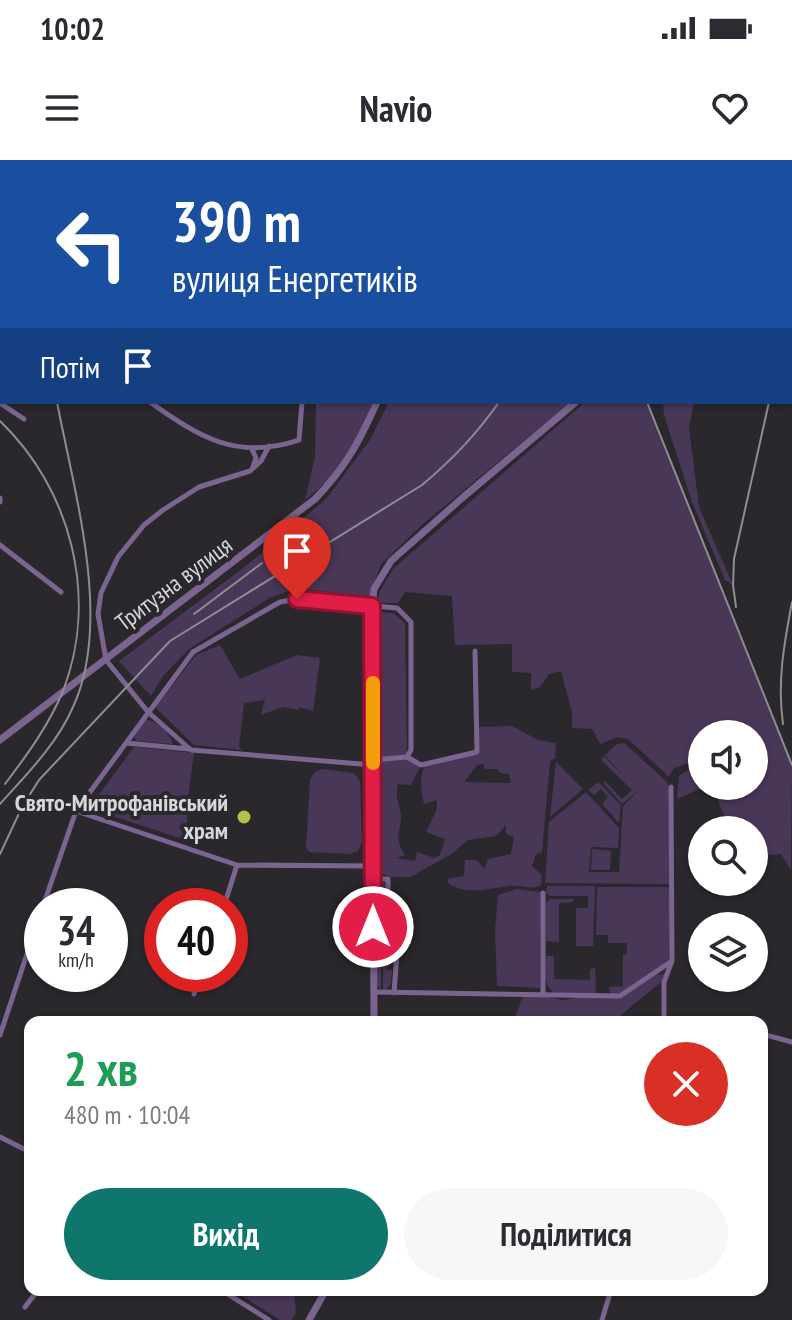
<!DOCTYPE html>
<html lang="uk">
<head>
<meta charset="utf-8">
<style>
  body { margin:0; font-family:"PT Sans Narrow",sans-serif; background:#f7f7f7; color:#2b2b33; height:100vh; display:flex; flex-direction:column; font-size:30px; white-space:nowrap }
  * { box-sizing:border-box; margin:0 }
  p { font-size:26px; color:#7c7c81 }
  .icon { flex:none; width:44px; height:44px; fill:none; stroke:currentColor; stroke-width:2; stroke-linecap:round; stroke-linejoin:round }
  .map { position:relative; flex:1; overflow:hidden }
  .panel { position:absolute; left:24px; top:856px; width:744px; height:280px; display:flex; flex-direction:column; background:#fff; border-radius:16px; box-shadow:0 2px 6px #0004 }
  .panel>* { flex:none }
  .hud { position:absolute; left:0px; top:0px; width:792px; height:244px; box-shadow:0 2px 6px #0004; background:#1a4fa0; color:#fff; overflow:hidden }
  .tools { position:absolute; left:688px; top:560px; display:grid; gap:16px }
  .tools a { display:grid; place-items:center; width:80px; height:80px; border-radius:50%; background:#fff; box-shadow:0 2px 6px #0004; font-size:40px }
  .speed { position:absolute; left:24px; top:728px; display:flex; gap:16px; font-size:40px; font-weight:700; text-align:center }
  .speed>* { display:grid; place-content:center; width:104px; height:104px; border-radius:50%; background:#fff; box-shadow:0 2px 6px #0004; line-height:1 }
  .speed small { font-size:20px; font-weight:400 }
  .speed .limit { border:12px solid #d22; background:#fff; color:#111 }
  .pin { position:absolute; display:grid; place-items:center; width:68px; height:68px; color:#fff; margin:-82px -34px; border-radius:50% 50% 50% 0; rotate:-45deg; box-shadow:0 0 8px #0007 }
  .pin .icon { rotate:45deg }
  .me { position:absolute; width:88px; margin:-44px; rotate:0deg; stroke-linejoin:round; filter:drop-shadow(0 0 6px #0008) }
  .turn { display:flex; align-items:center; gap:28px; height:168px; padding:0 40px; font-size:36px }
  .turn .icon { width:104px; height:104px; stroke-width:2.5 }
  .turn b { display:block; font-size:56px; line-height:68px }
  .then { display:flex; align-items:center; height:76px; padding:0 40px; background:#0003; gap:16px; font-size:30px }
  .round { display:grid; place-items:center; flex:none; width:84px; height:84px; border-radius:42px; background:#f7f7f7 }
  .headline { display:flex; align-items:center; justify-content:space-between; height:136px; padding:0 40px }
  h1 { font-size:48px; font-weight:600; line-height:60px; color:#1e9e55 }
  .primary-button { display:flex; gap:16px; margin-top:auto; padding:16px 40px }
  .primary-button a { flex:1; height:92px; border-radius:48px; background:#0f766e; color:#fff; font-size:32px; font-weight:600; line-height:92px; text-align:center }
  .primary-button a+a { background:#f7f7f7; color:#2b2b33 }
  .status { display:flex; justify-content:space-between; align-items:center; height:56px; padding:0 40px; background:#fff; direction:ltr }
  .status svg { height:22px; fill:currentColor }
  header { display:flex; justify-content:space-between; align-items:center; height:104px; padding:0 40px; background:#fff; font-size:36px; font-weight:600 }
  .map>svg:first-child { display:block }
</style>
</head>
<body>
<div class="status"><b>10:02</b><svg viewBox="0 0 49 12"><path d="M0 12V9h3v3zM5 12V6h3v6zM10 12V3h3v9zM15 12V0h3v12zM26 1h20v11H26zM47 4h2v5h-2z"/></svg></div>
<header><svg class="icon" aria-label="menu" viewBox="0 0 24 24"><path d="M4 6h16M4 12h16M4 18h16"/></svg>Navio<svg class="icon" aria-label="heart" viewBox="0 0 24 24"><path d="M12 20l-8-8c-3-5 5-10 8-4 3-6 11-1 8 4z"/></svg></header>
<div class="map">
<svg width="792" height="1160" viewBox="0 0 792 1160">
  <rect width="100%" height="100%" fill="#2a282c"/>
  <path fill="#493758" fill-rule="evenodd" d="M15,0H259L268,2H15Z
    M316,242H373L352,288L336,314L305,340L315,297Z
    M389,242H571L424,363L381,404L369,437L298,428L271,437L189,489L163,516L151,536L119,501L247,405L326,339L370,280Z
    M585,242H647L792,605L791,710L781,694L754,696V670H730L712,626H754V574H702V581H695L693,602L674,608L669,617L628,579L618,577L600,584L592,569L572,568V552L561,511L549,514L540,527L531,530V513L512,512V484L455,485L452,436L405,432L398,443H377L380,431L393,409Z
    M663,242H694L689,268L699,347L733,425L725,420L692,342L664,255Z
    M380,452L393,453L405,463L407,597L421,605L411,625L398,624C394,644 401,642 401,657C400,675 394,678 405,695L396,698L415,701L417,692L434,698L440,695L445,679L426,672L437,649V640L424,644C421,628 419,619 425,604L477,592V567L512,566L538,580L556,583L555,598L550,601L542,692L536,694L532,706L542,715L541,725C532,730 526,726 515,726C492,726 471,737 449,724L447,719L464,716L465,700H477L484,709L488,699L511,694L514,677L506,674V665L496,676L468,680L450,695L410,717H391L379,712L380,598L377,595L376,459ZM483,604L485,609H497L500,613L509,614L511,623L464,622L477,605Z
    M220,485L240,519L297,495L320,498L313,551L299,547V550L283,547L261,555L265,540L244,543L239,586L242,590L194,585L155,547L196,495Z
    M146,560C156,560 171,574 173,584L136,581L134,576Z
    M624,583L666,621L669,628V724L545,723L549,662L586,632L619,668L618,688L591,687L589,712H619L623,646L638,631L622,644L603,623L605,621L622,639L632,630L601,600L604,596L625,618L605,595L617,584Z
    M134,587L194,593L188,638L186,680L89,648Z
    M556,602L583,629L550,657Z
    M695,605H702V626H706L677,639L679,616Z
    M322,609L354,613L360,621L362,682L358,691L349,694L309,692L306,687L310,620L314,613Z
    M598,622L621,645L619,663L602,644L608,637L601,629L594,635L588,630Z
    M592,689L611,691L610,710H591Z
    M378,722H381V830L377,825Z
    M383,722L387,726V810H392L391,824L386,830H383Z
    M547,726H595L593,786H576V748H588V736H550L546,733Z
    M597,727H671L669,801L620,834H610L609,827L623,826V794H627V783H608V775H596Z
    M516,729L541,732L540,828L497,826L495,770L498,735Z
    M549,739H573V742L559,743V782L546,781V743Z
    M546,796H554V819L590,820V809L595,808L596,833H555C542,826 546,810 546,796Z
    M664,814L661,822L622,854L620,862H516L514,860L523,836L538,835L562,840L583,837H621L656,815Z
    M233,1130H294L296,1153L292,1160H280Z"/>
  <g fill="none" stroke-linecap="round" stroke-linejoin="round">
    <path stroke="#7b648f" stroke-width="5" d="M790,111L792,112
      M0,126L2,127
      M150,242C199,277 237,301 299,280L302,242
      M0,243L24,259
      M269,286L261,301L250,311L199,327L163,350L144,365L118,397L101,433L98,454L106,500L148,552L191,590L373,605
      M252,289L256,298L253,307
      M0,338V342
      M0,385L61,432
      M126,583L189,589
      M373,600L407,597L421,605L477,592L475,491
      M76,651L237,705L373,706
      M374,719H388L389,787L397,793L394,833
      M43,746L76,651L193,492L280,442L297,439L397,448L411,462V590L407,597
      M224,746L237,705
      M374,832L620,836L672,801
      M543,833V733
      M194,834L201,814
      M664,862V822L672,801L671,627
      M762,874L792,882
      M0,875L42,749
      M0,977L30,992
      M221,1130L269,1160
      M25,1147L38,1130
      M602,1160L611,1130"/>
    <path stroke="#7b648f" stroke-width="7" d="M468,0V2
      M685,2V0
      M0,580L315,339C346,307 359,282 377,242
      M374,862L372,446L374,429L391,401L461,339L576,242
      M309,1160L326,1130"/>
    <path stroke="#8f8d90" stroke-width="2" d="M4,0L5,2
      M569,2V0
      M604,2V0
      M647,242L792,605
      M0,261C71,329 99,437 63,531C49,565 27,595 5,624
      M736,447L733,425L734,399L769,242
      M194,454L262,403
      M783,564C777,522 784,484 792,442
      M0,644C27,614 57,584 73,547C113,461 74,332 57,242
      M0,694L22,647L39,620L170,481L422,325C452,300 477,274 499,242"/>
  </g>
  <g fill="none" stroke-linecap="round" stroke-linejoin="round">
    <defs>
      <path id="route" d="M297,439L372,446L373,767"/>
    </defs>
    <use href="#route" stroke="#92132f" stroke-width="20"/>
    <use href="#route" stroke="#e11d48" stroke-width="14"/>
    <path stroke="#f59e0b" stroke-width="14" d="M373,523V603"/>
  </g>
  <circle fill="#b8c147" stroke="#2a282c" stroke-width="3" cx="244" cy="657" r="8"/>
  <g text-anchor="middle" stroke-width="8" stroke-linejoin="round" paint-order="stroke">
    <g font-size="24" fill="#d7d6d8" stroke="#2a282c">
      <text transform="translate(174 424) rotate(-37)" y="8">Тритузна вулиця</text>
    </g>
    <g font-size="24" font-weight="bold" fill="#d7d6d8" stroke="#2a282c" text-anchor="end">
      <text x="228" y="651">Свято-Митрофанівський<tspan x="228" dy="28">храм</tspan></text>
    </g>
  </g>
</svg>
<div class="tools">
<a><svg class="icon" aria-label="sound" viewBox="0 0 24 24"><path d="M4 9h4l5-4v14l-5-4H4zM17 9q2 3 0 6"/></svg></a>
<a><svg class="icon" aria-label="search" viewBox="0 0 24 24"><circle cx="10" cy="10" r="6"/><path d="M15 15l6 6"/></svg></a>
<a><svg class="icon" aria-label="layers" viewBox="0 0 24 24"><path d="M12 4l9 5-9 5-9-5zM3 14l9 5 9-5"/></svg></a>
</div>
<div class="speed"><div>34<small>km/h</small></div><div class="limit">40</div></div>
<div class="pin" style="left:297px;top:439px;background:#d93025"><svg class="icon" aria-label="arrive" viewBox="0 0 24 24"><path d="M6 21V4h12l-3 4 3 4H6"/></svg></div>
<svg class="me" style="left:373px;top:767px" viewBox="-20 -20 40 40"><circle r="17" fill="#e11d48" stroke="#fff" stroke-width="3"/><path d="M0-11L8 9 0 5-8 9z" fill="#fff"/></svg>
<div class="hud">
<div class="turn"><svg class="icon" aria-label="left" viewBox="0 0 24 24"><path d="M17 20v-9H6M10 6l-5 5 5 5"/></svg><div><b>390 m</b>вулиця Енергетиків</div></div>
<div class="then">Потім<svg class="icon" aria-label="arrive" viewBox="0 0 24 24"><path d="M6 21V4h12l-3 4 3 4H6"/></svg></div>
</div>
<section class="panel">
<div class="headline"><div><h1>2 хв</h1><p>480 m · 10:04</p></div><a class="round" style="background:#d93025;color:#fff"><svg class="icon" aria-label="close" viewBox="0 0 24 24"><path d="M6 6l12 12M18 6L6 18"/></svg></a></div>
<div class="primary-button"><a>Вихід</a><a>Поділитися</a></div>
</section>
</div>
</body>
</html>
